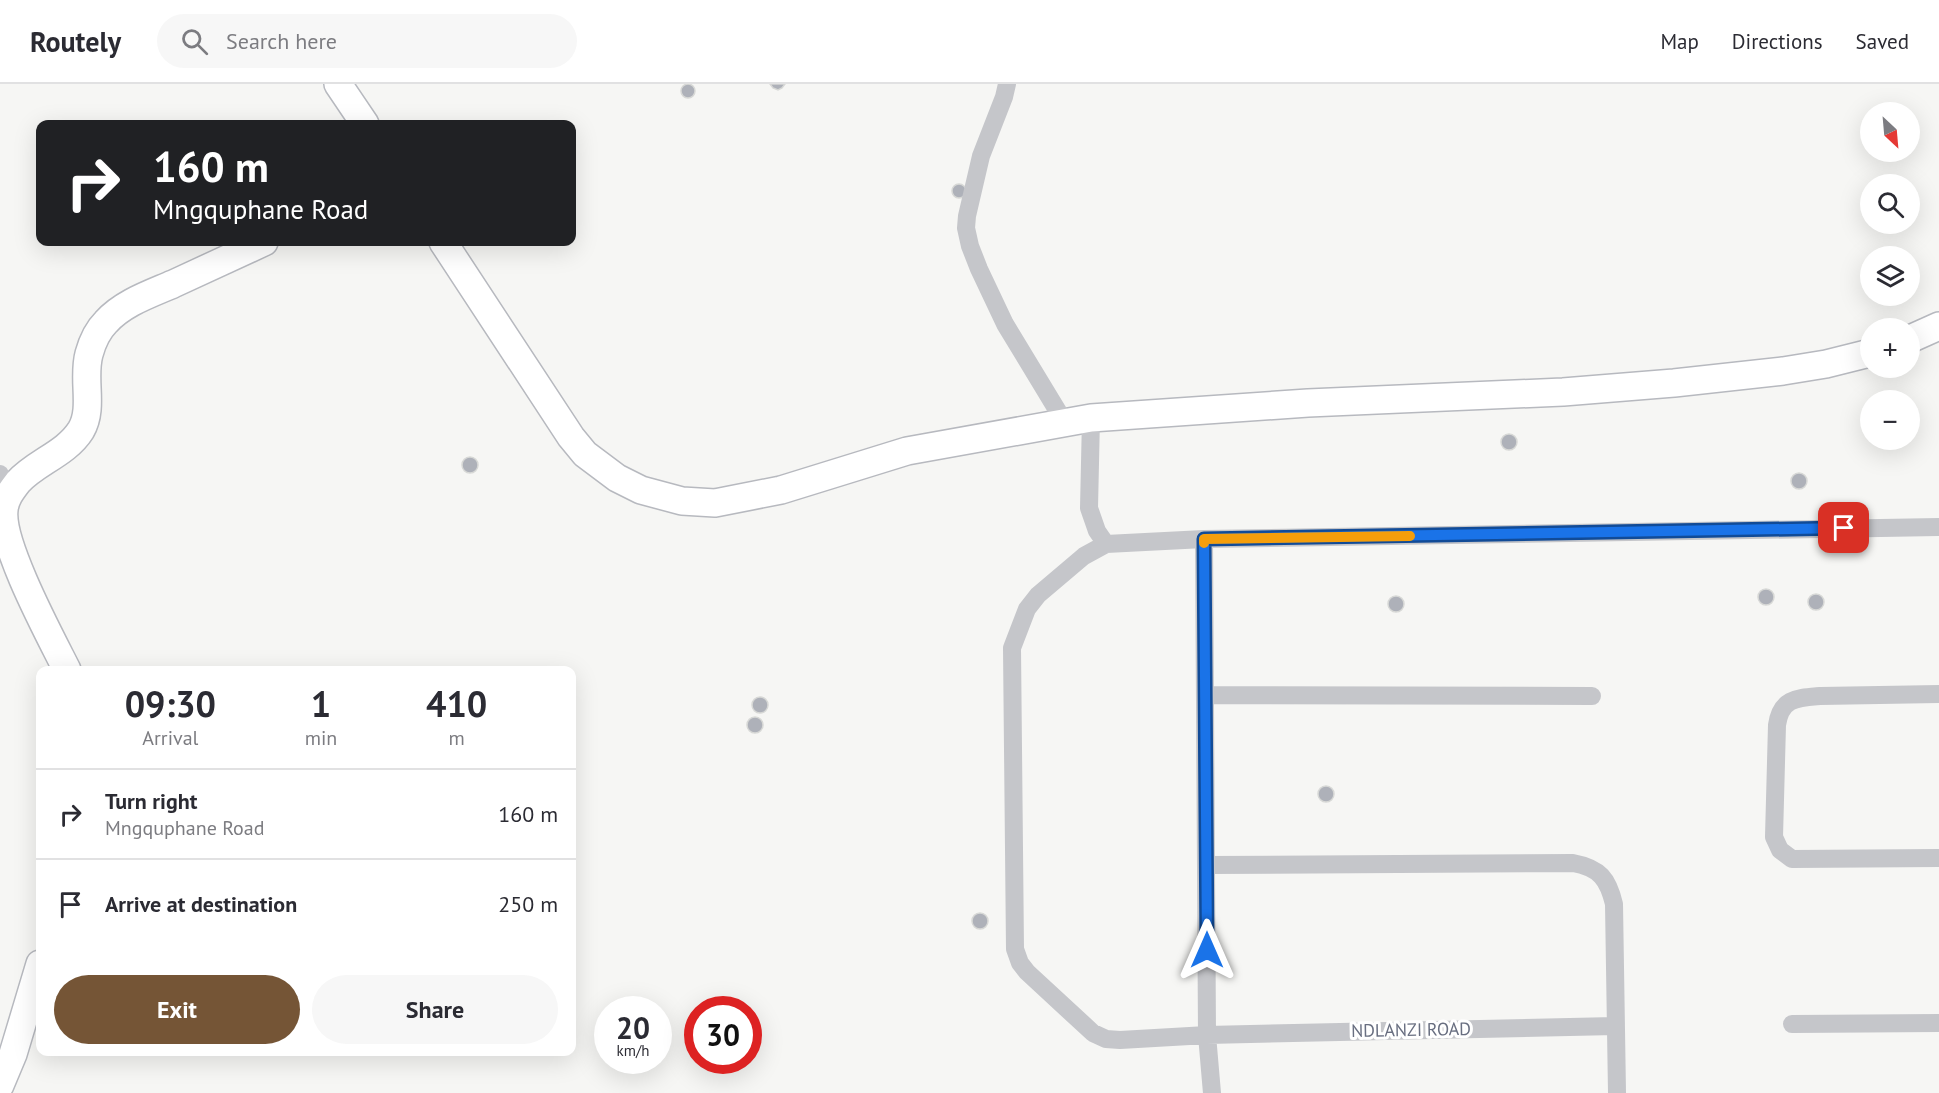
<!DOCTYPE html>
<html lang="en">
<head>
<meta charset="utf-8">
<style>
  body { margin:0; font-family:"PT Sans",sans-serif; background:#f7f7f7; color:#2b2b33; height:100vh; display:flex; flex-direction:column; font-size:22px; white-space:nowrap }
  * { box-sizing:border-box; margin:0 }
  p { font-size:20px; color:#7c7c81 }
  .icon { flex:none; width:33px; height:33px; fill:none; stroke:currentColor; stroke-width:2; stroke-linecap:round; stroke-linejoin:round }
  .map { position:relative; flex:1; overflow:hidden }
  .sheet { position:absolute; left:36px; top:582px; width:540px; height:390px; display:flex; flex-direction:column; background:#fff; border-radius:12px; box-shadow:0 6px 24px #0002 }
  .sheet>* { flex:none }
  .guide { position:absolute; left:36px; top:36px; width:540px; height:126px; border-radius:12px; box-shadow:0 6px 24px #0002; background:#202124; color:#fff; overflow:hidden }
  .needle { width:39px; rotate:154deg }
  .tools { position:absolute; left:1860px; top:18px; display:grid; gap:12px }
  .tools a { display:grid; place-items:center; width:60px; height:60px; border-radius:50%; background:#fff; box-shadow:0 6px 24px #0002; font-size:30px }
  .speed { position:absolute; left:594px; top:912px; display:flex; gap:12px; font-size:30px; font-weight:700; text-align:center }
  .speed>* { display:grid; place-content:center; width:78px; height:78px; border-radius:50%; background:#fff; box-shadow:0 6px 24px #0002; line-height:1 }
  .speed small { font-size:15px; font-weight:400 }
  .speed .limit { border:9px solid #d22; background:#fff; color:#111 }
  .pin { position:absolute; display:grid; place-items:center; width:51px; height:51px; color:#fff; margin:-26px; border-radius:12px; box-shadow:0 3px 9px #0006 }
  .me { position:absolute; width:66px; margin:-33px; rotate:0deg; stroke-linejoin:round; filter:drop-shadow(0 0 4px #0008) }
  .turn { display:flex; align-items:center; gap:21px; height:126px; padding:0 18px; font-size:27px }
  .turn .icon { width:78px; height:78px; stroke-width:2.5 }
  .turn b { display:block; font-size:42px; line-height:51px }
  .eta { display:flex; justify-content:space-evenly; align-items:center; height:102px; text-align:center }
  .eta b { font-size:36px; font-weight:800; line-height:42px }
  .action { display:flex; gap:12px; margin-top:auto; padding:12px 18px }
  .action a { flex:1; height:69px; border-radius:36px; background:#755536; color:#fff; font-size:24px; font-weight:800; line-height:69px; text-align:center }
  .action a+a { background:#f7f7f7; color:#2b2b33 }
  ul { padding:0; list-style:none }
  li { display:flex; align-items:center; gap:18px; height:90px; padding:0 18px; border-top:2px solid #e1e1e2 }
  li div { flex:1 }
  li b { display:block; font-size:22px }
  li em { font-style:normal }
  header { display:flex; align-items:center; gap:36px; box-sizing:border-box; height:84px; padding:0 30px; background:#fff; border-bottom:2px solid #e1e1e2 }
  header strong { font-size:28px }
  nav { display:flex; gap:33px; margin-inline-start:auto; font-size:21px }
  .search { width:420px; height:54px; background:#f7f7f7; display:flex; align-items:center; gap:15px; box-sizing:border-box; padding:0 21px; border-radius:33px; color:#7c7c81; font-size:22px }
  .map>svg:first-child { display:block }
</style>
</head>
<body>
<header>
<strong>Routely</strong>
<div class="search"><svg class="icon" aria-label="search" viewBox="0 0 24 24"><circle cx="10" cy="10" r="6"/><path d="M15 15l6 6"/></svg>Search here</div>
<nav><a>Map</a><a>Directions</a><a>Saved</a></nav>
</header>
<div class="map">
<svg width="1939" height="1009" viewBox="0 0 1939 1009">
  <rect width="100%" height="100%" fill="#f6f6f4"/>
  <path fill="#aeb1b9" stroke="#d7d8d6" stroke-width="1.5" d="M681 7a7 7 0 1 1 14 0a7 7 0 1 1-14 0Z
    M770,0H785L782,4L778,6L773,4Z
    M952 107a7 7 0 1 1 14 0a7 7 0 1 1-14 0Z
    M1501 358a8 8 0 1 1 16 0a8 8 0 1 1-16 0Z
    M462 381a8 8 0 1 1 16 0a8 8 0 1 1-16 0Z
    M1791 397a8 8 0 1 1 16 0a8 8 0 1 1-16 0Z
    M1758 513a8 8 0 1 1 16 0a8 8 0 1 1-16 0Z
    M1808 518a8 8 0 1 1 16 0a8 8 0 1 1-16 0Z
    M1388 520a8 8 0 1 1 16 0a8 8 0 1 1-16 0Z
    M752 621a8 8 0 1 1 16 0a8 8 0 1 1-16 0Z
    M747 641a8 8 0 1 1 16 0a8 8 0 1 1-16 0Z
    M1318 710a8 8 0 1 1 16 0a8 8 0 1 1-16 0Z
    M972 837a8 8 0 1 1 16 0a8 8 0 1 1-16 0Z"/>
  <g fill="none" stroke-linecap="round" stroke-linejoin="round">
    <defs>
      <path id="secondary" d="M338,0L365,40
        M443,158L571,353L585,370L617,394L641,406L682,417L715,419L781,406L907,367L1091,334L1308,319L1563,308L1674,299L1783,287L1826,280L1870,269
        M1910,255L1939,242
        M67,586C51,554 0,460 4,426C5,415 11,407 18,398C36,378 66,370 81,346C94,324 82,295 89,270C92,259 98,246 106,238C123,219 150,210 173,200C203,186 233,172 264,158
        M0,1001L13,970L40,880"/>
    </defs>
    <use href="#secondary" stroke="#b7b9bf" stroke-width="30"/>
    <path stroke="#c5c6ca" stroke-width="18" d="M1007,0L1004,13L981,72L967,132L966,144L970,162L979,185L1005,240L1065,339
      M1091,334L1089,424L1097,447L1106,460
      M0,390L8,410
      M1204,455L1207,951L1212,1009
      M1939,610L1820,612C1797,614 1781,614 1777,641L1774,753L1780,766L1792,775L1939,774
      M1206,611L1592,612
      M1207,781L1573,779C1600,784 1608,795 1614,820L1617,1009
      M1792,940L1939,939
      M1615,942L1207,951L1120,956L1106,955L1093,949L1027,888L1020,879L1015,865L1012,564L1027,525L1038,511L1084,472L1106,460L1204,455L1939,443"/>
    <use href="#secondary" stroke="#fff" stroke-width="27"/>
  </g>
  <g fill="none" stroke-linecap="round" stroke-linejoin="round">
    <defs>
      <path id="route" d="M1207,866L1204,455L1844,444"/>
    </defs>
    <use href="#route" stroke="#114b97" stroke-width="15"/>
    <use href="#route" stroke="#1a73e8" stroke-width="10"/>
    <path stroke="#f59e0b" stroke-width="10" d="M1204,459V455L1410,452"/>
  </g>
  <g text-anchor="middle" stroke-width="6" stroke-linejoin="round" paint-order="stroke">
    <g font-size="18" fill="#696f81" stroke="#fff">
      <text transform="translate(1411 946) rotate(-1)" y="6">NDLANZI ROAD</text>
    </g>
  </g>
</svg>
<div class="tools">
<a><svg class="needle" viewBox="-14 -14 28 28"><path d="M0-13l5 13h-10z" fill="#e53935"/><path d="M0 13l5-13h-10z" fill="#7c7c81"/></svg></a>
<a><svg class="icon" aria-label="search" viewBox="0 0 24 24"><circle cx="10" cy="10" r="6"/><path d="M15 15l6 6"/></svg></a>
<a><svg class="icon" aria-label="layers" viewBox="0 0 24 24"><path d="M12 4l9 5-9 5-9-5zM3 14l9 5 9-5"/></svg></a>
<a>+</a>
<a>−</a>
</div>
<div class="speed"><div>20<small>km/h</small></div><div class="limit">30</div></div>
<div class="pin" style="left:1844px;top:444px;background:#d93025"><svg class="icon" aria-label="arrive" viewBox="0 0 24 24"><path d="M6 21V4h12l-3 4 3 4H6"/></svg></div>
<svg class="me" style="left:1207px;top:866px" viewBox="-20 -20 40 40"><path d="M0-17L14 15 0 8-14 15z" fill="#1a73e8" stroke="#fff" stroke-width="4"/></svg>
<div class="guide">
<div class="turn"><svg class="icon" aria-label="right" viewBox="0 0 24 24"><path d="M7 20v-9h11M14 6l5 5-5 5"/></svg><div><b>160 m</b>Mngquphane Road</div></div>
</div>
<section class="sheet">
<div class="eta">
<div><b>09:30</b><p>Arrival</p></div>
<div><b>1</b><p>min</p></div>
<div><b>410</b><p>m</p></div>
</div>
<ul>
<li><svg class="icon" aria-label="right" viewBox="0 0 24 24"><path d="M7 20v-9h11M14 6l5 5-5 5"/></svg><div><b>Turn right</b><p>Mngquphane Road</p></div><em>160 m</em></li>
<li><svg class="icon" aria-label="arrive" viewBox="0 0 24 24"><path d="M6 21V4h12l-3 4 3 4H6"/></svg><div><b>Arrive at destination</b></div><em>250 m</em></li>
</ul>
<div class="action"><a>Exit</a><a>Share</a></div>
</section>
</div>
</body>
</html>
